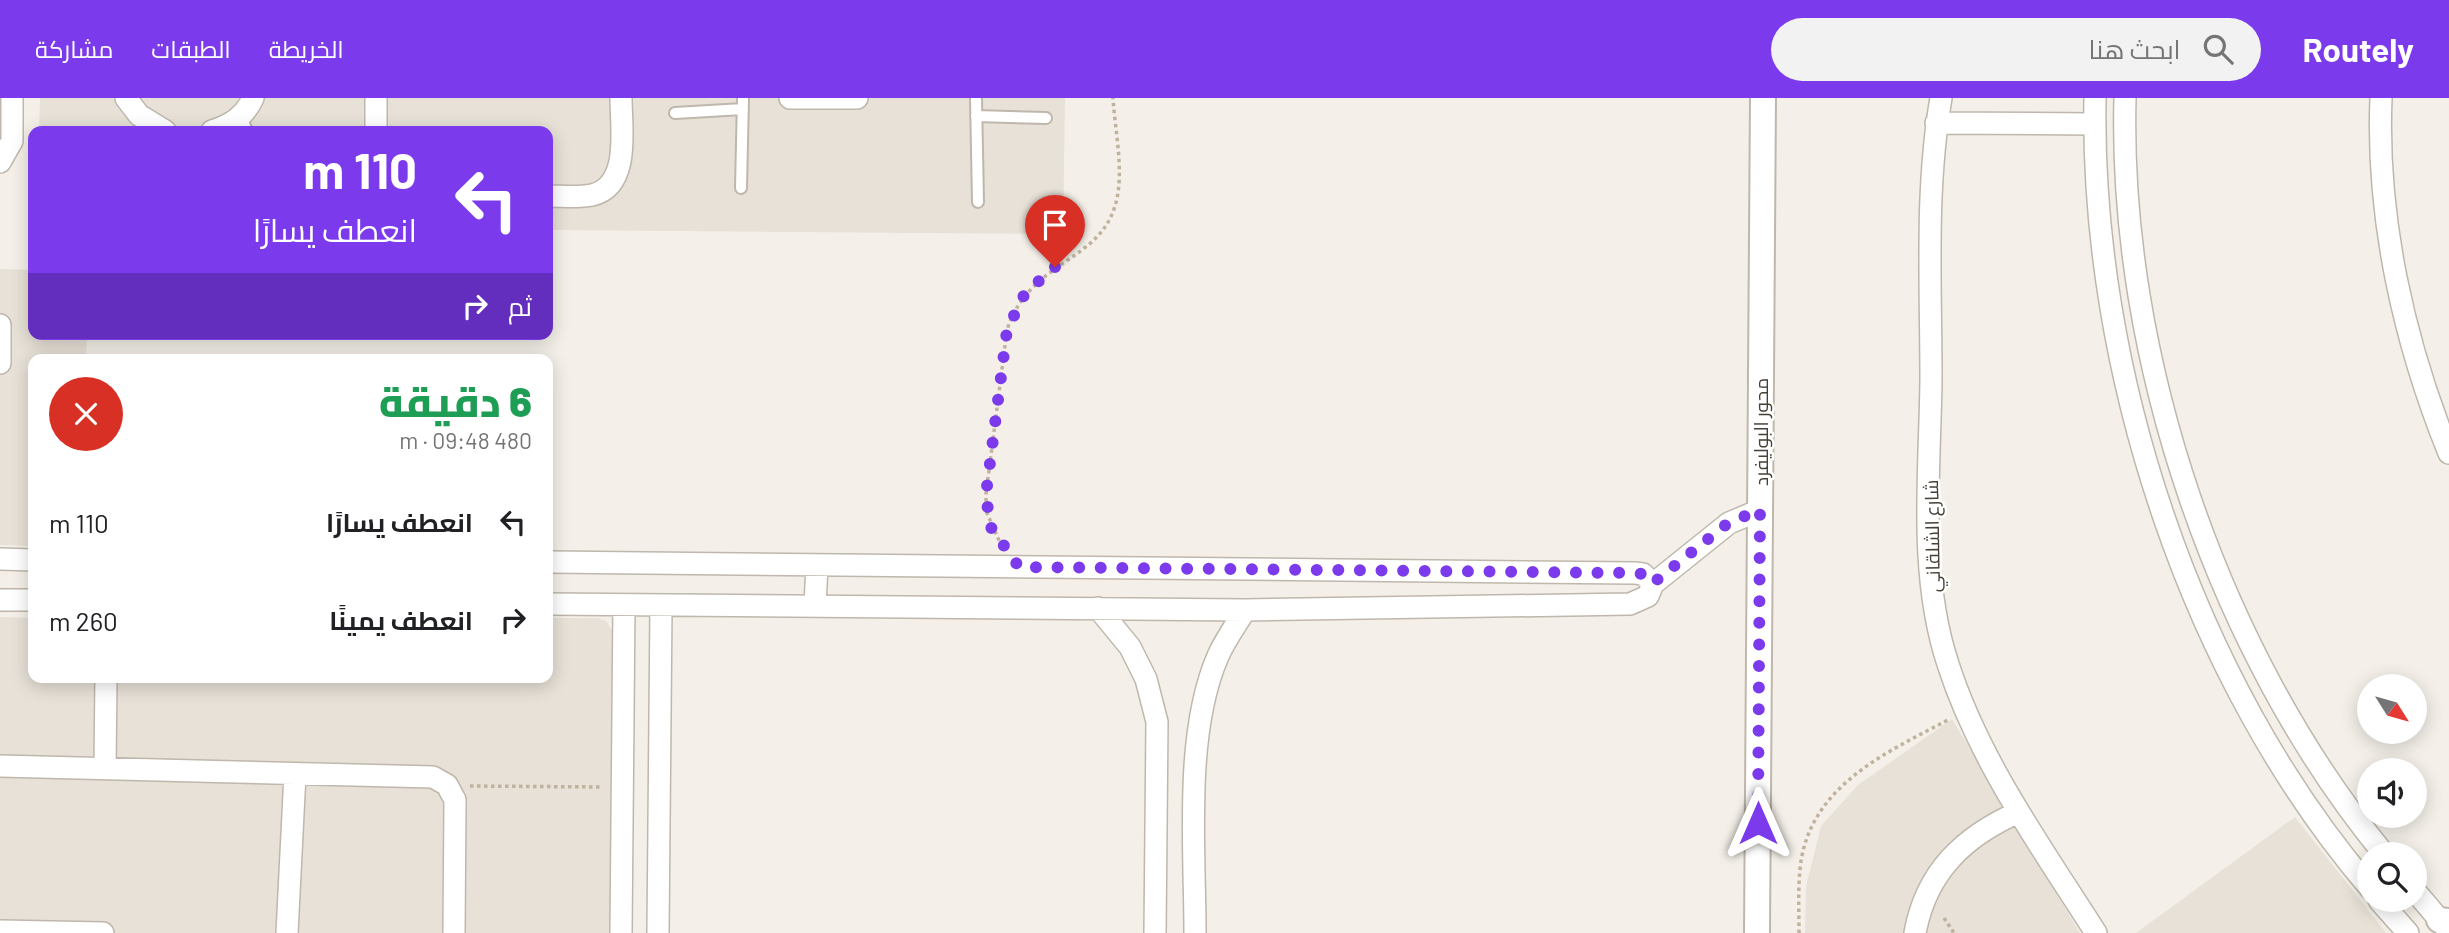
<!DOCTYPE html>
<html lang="ar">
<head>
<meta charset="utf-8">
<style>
  body { margin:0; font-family:Barlow,Cairo,sans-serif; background:#f2f2f2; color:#202124; direction:rtl; height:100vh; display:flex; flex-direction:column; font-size:26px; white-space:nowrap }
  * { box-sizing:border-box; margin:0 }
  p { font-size:23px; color:#757577 }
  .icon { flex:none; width:38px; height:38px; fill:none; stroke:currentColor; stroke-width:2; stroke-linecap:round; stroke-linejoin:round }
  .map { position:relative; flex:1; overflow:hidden; direction:ltr }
  .panel { position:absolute; left:28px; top:256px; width:525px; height:329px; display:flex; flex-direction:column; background:#fff; border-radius:14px; box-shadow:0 4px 18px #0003; direction:rtl }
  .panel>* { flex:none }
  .guide { position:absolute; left:28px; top:28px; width:525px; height:214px; border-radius:14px; box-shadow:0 4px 18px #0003; direction:rtl; background:#7c3aed; color:#fff; overflow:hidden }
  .needle { width:46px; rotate:127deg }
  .tools { position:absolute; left:2357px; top:576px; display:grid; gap:14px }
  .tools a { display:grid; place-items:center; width:70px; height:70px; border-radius:50%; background:#fff; box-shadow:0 4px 18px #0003; font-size:35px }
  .pin { position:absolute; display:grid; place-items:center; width:60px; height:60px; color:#fff; margin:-72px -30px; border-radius:50% 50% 50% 0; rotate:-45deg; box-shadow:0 0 7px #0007 }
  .pin .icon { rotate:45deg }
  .me { position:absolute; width:77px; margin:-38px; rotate:0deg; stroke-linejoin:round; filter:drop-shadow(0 0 5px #0008) }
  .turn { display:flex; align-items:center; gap:24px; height:147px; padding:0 21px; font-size:32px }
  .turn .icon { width:91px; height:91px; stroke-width:2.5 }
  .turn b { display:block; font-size:49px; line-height:60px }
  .then { display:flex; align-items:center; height:66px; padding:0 21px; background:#0003; gap:14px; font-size:26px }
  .round { display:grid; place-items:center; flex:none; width:74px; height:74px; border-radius:37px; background:#f2f2f2 }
  .summary { display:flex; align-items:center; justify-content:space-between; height:119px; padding:0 21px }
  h1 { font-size:42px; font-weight:800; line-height:52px; color:#1e9e55 }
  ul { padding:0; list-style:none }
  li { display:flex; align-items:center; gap:21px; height:98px; padding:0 21px }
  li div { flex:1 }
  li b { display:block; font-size:26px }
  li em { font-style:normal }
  header { display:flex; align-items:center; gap:42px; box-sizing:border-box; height:98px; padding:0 35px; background:#7c3aed; color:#fff }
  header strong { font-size:33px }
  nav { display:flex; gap:38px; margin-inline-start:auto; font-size:24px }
  .search { width:490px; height:63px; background:#f2f2f2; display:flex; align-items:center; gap:18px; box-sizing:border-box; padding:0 24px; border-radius:38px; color:#757577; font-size:26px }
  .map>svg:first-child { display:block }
</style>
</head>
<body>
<header>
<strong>Routely</strong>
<div class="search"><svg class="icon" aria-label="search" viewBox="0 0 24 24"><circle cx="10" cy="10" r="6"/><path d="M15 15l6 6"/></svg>ابحث هنا</div>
<nav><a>الخريطة</a><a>الطبقات</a><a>مشاركة</a></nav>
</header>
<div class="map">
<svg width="2449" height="835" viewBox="0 0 2449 835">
  <rect width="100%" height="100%" fill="#f4f0e9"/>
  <path fill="#e7e1d7" d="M40,0H1065L1063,136L548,132V33H39Z
    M0,171L33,172V236H87L86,261H33V448L0,447Z
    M0,519L33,520V579H548V520H598L606,523L615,537L613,835H0Z
    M1952,621L2080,835H1805L1806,788L1821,728L1858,687Z
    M2295,719L2386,835H2136Z"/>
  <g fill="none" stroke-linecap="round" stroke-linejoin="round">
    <defs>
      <path id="service" d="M976,0L978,104
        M675,15L743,11
        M241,18L247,33
        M976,18L1046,20
        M741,90L743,0"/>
      <path id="minor" d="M126,0L139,17L165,33
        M376,0V33
        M790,0H857
        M1941,0C1925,92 1931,188 1931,281C1930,374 1918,476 1948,566C1979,663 2042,750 2096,835
        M2095,0C2090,272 2192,582 2370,790
        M2125,0C2118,259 2219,556 2384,756
        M2381,0C2376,120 2404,244 2449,355
        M1936,25L2094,26
        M212,33C231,27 245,18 253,0
        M0,64L12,43V0
        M548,98C562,98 578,100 592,97C631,88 621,30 621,0
        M0,227V265
        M0,461L33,462
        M548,464L1635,475L1643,476L1653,486
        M0,502H33
        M548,506L1245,512L1630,506L1648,498L1653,486L1729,425L1760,412
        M815,507L817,467
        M1098,510L1130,549L1146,581L1157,624L1155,835
        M0,668L433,679L447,687L455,702L454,835
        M105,670L106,579
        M2415,793L2449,833
        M2379,802L2408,835
        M0,833L103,835
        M287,835L295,676
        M621,835L624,507
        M658,835L661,508
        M1195,835C1195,750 1184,636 1218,558C1225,542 1236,527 1245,512
        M1915,835C1926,774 1964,738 2019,714"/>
      <path id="tertiary" d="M2439,822L2449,823
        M1757,835L1763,0"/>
    </defs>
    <use href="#service" stroke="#bfb7ab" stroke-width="14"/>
    <use href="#minor" stroke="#bfb7ab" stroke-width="24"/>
    <use href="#tertiary" stroke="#bfb7ab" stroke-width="28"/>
    <path stroke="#c0b29d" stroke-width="3.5" stroke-dasharray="3.5 3.5" stroke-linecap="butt" d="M1002,449L986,413V396L1007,232C1029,163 1098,165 1115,108C1125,76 1115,34 1113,0
      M470,688L603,689
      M1944,820L1954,835
      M1799,835C1799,814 1798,792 1800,771C1808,689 1885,655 1948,622"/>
    <use href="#service" stroke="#fff" stroke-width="10"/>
    <use href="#minor" stroke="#fff" stroke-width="21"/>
    <use href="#tertiary" stroke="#fff" stroke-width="24"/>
  </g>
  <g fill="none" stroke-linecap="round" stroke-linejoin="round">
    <path stroke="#7c3aed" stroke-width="12" stroke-dasharray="0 21.6" d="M1055,169L1025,195L1007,232L986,396L990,428L1019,469L1635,475L1643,476L1653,485L1728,425L1760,412L1758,725"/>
  </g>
  <g text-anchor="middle" stroke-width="5" stroke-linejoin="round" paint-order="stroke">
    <g font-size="19" fill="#474037" stroke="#fff">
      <text transform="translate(1761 334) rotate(-90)" y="7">محور البوليفرد</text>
      <text transform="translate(1932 438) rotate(-91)" y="7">شارع الشلقاني</text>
    </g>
  </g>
</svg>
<div class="tools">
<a><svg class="needle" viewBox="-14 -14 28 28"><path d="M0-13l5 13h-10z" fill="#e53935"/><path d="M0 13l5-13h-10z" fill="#757577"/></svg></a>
<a><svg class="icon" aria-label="sound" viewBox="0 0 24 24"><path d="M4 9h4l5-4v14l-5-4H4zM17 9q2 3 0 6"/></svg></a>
<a><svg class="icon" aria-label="search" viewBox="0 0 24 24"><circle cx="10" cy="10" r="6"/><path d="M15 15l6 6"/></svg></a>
</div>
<div class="pin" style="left:1055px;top:169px;background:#d93025"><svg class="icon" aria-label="arrive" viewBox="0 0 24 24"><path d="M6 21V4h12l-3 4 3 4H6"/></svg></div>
<svg class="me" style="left:1758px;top:725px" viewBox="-20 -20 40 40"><path d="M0-17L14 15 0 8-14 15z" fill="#7c3aed" stroke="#fff" stroke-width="4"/></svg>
<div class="guide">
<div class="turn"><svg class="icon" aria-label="left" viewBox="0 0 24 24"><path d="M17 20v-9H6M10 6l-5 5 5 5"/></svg><div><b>110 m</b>انعطف يسارًا</div></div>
<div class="then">ثم<svg class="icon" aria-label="right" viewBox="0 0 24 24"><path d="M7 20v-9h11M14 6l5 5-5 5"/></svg></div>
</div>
<section class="panel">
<div class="summary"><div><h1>6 دقيقة</h1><p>480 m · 09:48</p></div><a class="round" style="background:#d93025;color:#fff"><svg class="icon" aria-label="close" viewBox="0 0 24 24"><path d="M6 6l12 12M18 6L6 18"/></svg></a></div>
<ul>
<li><svg class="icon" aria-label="left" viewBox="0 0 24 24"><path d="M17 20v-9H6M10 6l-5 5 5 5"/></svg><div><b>انعطف يسارًا</b></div><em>110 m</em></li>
<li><svg class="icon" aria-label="right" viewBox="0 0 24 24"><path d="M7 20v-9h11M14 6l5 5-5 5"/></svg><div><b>انعطف يمينًا</b></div><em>260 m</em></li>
</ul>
</section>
</div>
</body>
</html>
